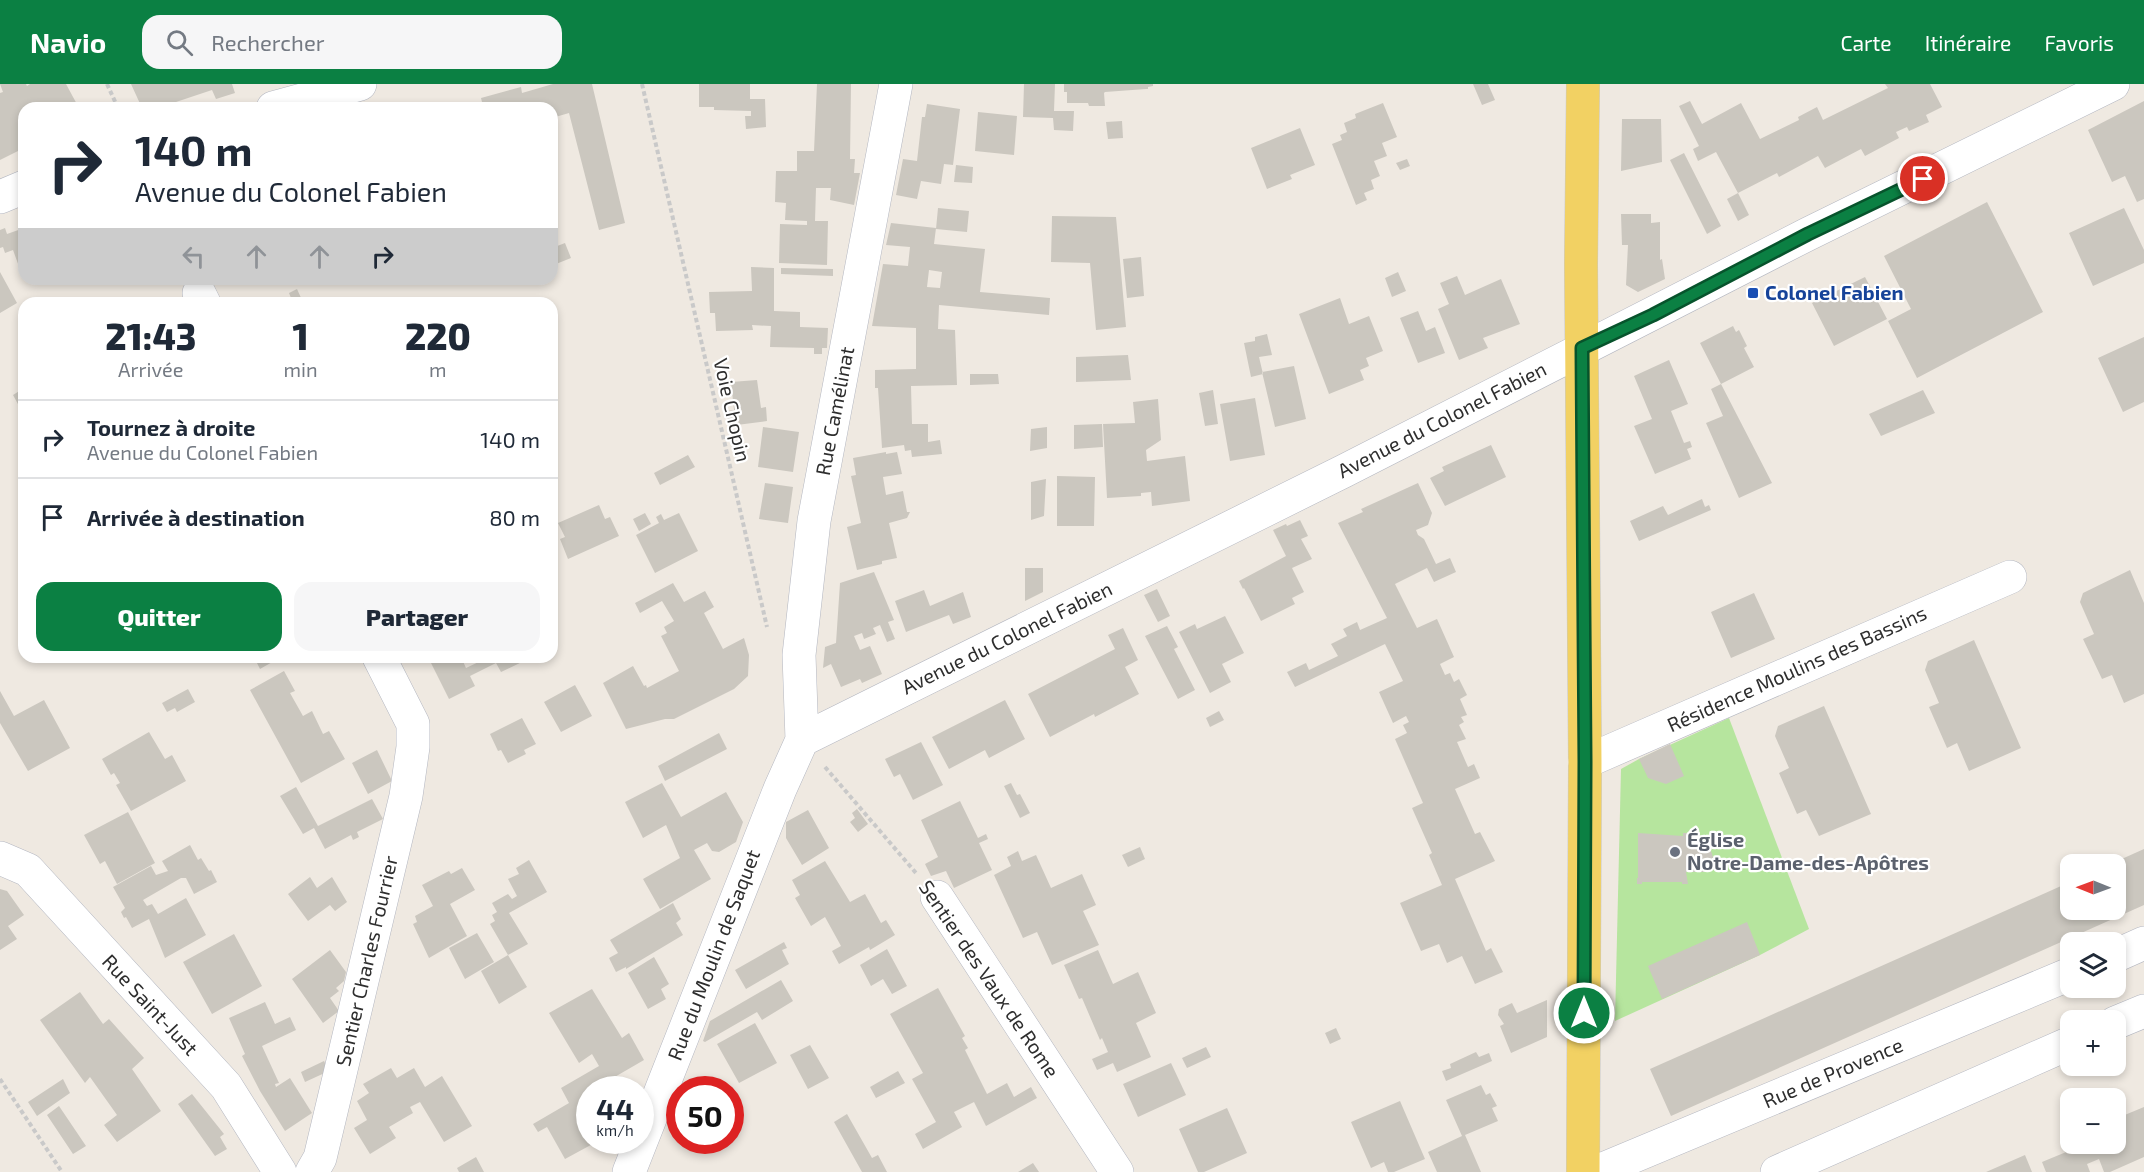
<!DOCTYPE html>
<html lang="fr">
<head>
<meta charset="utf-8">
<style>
  body { margin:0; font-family:"Exo 2",sans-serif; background:#f6f6f7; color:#1f2937; height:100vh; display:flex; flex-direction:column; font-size:22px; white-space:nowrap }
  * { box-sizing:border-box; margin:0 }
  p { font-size:20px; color:#747a83 }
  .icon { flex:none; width:33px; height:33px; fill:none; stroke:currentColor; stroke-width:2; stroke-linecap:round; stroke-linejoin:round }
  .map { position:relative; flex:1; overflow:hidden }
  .sheet { position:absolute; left:18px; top:213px; width:540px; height:366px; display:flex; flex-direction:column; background:#fff; border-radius:18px; box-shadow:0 3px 9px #0003 }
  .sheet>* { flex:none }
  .top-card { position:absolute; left:18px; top:18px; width:540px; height:183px; border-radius:18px; box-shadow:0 3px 9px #0003; background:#fff; color:#1f2937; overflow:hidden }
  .needle { width:39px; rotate:271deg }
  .tools { position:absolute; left:2060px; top:770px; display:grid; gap:12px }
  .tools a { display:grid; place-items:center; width:66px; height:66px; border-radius:12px; background:#fff; box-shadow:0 3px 9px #0003; font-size:30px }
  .speed { position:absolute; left:576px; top:992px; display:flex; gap:12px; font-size:30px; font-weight:700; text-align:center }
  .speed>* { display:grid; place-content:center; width:78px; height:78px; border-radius:50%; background:#fff; box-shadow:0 3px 9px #0003; line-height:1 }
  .speed small { font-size:15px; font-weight:400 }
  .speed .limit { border:9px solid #d22; background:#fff; color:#111 }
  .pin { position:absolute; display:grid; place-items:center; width:51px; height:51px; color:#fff; margin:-26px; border:3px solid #fff; border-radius:50%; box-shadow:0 2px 6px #0007 }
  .me { position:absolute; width:66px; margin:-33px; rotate:0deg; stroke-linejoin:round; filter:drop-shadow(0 0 4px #0008) }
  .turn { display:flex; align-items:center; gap:21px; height:126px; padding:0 18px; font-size:27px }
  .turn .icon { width:78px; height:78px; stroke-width:2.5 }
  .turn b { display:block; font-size:42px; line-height:51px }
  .lanes { display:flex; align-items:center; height:57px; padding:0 18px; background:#0003; justify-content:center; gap:30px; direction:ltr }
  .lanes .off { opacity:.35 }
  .eta { display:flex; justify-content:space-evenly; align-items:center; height:102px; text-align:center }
  .eta b { font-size:36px; font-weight:800; line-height:42px }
  .primary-button { display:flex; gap:12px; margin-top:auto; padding:12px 18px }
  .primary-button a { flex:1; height:69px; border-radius:18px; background:#0b8043; color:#fff; font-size:24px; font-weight:800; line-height:69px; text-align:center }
  .primary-button a+a { background:#f6f6f7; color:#1f2937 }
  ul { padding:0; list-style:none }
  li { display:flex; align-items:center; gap:18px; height:78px; padding:0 18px; border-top:2px solid #e0e1e3 }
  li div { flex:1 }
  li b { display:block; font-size:22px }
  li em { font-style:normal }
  header { display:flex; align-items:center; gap:36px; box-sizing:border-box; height:84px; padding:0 30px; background:#0b8043; color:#fff }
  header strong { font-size:28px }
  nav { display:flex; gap:33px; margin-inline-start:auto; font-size:21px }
  .search { width:420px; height:54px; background:#f6f6f7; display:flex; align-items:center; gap:15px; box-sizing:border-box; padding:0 21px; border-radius:18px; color:#747a83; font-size:22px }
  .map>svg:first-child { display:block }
</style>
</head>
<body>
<header>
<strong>Navio</strong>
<div class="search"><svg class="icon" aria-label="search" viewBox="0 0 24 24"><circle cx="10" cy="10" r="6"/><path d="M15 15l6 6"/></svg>Rechercher</div>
<nav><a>Carte</a><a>Itinéraire</a><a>Favoris</a></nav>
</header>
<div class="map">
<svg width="2144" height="1088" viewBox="0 0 2144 1088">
  <rect width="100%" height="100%" fill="#efe9e1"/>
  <path fill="#b6e59e" d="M1729,634L1809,845L1760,871L1615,937L1621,685L1639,675Z"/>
  <path fill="#cbc7bf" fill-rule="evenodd" d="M0,0H26L27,2L30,0H66L79,24H24V64L0,76V9L3,8Z
    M131,0H232L235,9L216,15L212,6L158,24H142Z
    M553,0H592L625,139L599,146L569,29L552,34V24H465L482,18L481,14L521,3L522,9Z
    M699,0H750V15H765L766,43L746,45L745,32H751V27L714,26V23H699Z
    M817,0H851L850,75H855L854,89H860L854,121L830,116L831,104H816L815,137H828L827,181L779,179L780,140L807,141V137L785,136L786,119L775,118L776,87H797V67H814Z
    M1024,0H1055L1054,27H1074L1073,47L1054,46L1053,34L1023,33Z
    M1064,0H1153V2L1148,3V5H1146L1105,8L1104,9L1105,22H1089L1088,19H1067V8H1064Z
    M1473,0H1488L1495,16L1482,21Z
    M1885,0H1930L1942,23L1926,31L1929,38L1909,47L1907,43L1896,48L1899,54L1865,72L1861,65L1825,84L1818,72L1779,93L1777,89L1738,109L1716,68L1698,77L1693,65L1699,62L1679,22L1690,17L1702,40L1741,19L1760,55L1799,36L1798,33L1817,23L1823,36L1888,4Z
    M2144,17V115L2137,118L2125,92L2112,98L2088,46Z
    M1383,19L1397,53L1382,59L1387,72L1374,77L1380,92L1371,96L1374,105L1364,109L1367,116L1356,121L1332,60L1342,56L1340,51L1347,48L1344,39L1356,34L1355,30Z
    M927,20L960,25L953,81L944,80L941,100L921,97L917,115L896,111L903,75L917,77L922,33H925Z
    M978,28L1017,32L1014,71L975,67Z
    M1622,35H1661L1662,78L1621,87Z
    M1122,37L1123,54L1108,55L1106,38Z
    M1300,44L1315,81L1290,91L1292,95L1267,105L1251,64Z
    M1684,69L1721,142L1707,150L1670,76Z
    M1407,75L1410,82L1400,86L1396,79Z
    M956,81L973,83L972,99L954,98Z
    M1738,109L1749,131L1738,137L1727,115Z
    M1987,118L2043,228L1917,294L1888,237L1911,225L1884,172Z
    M938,124L969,127L967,148L936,145Z
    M2124,124L2144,166V179L2093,202L2069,149Z
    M1621,130H1651V139L1660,138V176L1662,175L1665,195L1638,208L1626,201L1628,161H1622Z
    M1052,132L1116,133L1126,243L1096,246L1090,179L1051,178Z
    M891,139L936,144L934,160L985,165L980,208L1050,214L1049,231L939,221L938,245L955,246L957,301L911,302L912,340H928V358L940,356L942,370L912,373L911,366L905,367L904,361L882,364L878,304H875V286L916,285V244L872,242L883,180L908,182L910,163L886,161ZM929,186L942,188L940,204L927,203Z
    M5,144L7,150L24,144V187L21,188L13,166L5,169L3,163L0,164V146Z
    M565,159L571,174L556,180L554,175L552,176V164Z
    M1141,173L1144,212L1127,214L1123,175Z
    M751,183L774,184V227L800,228V243L828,244L827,264H822V270H814V264L770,263L771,242L752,241L753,246L716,247L715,229H710L709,208L752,207Z
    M781,184L833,185V192L781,190Z
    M0,188L17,219L0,229Z
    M1398,188L1406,207L1392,213L1385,194Z
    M1457,192L1465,211L1501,195L1520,240L1483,254L1488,264L1459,276L1438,225L1449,220L1440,199Z
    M1865,193L1887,235L1834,262L1812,219Z
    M297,205L302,216L293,219L289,209Z
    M1340,214L1349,240L1369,232L1383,267L1366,274L1369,282L1360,286L1364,296L1329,310L1299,230Z
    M1418,227L1426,247L1435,243L1445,269L1418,279L1400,234Z
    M1733,242L1736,248L1739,246L1747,262L1744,264L1754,283L1721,300L1700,259Z
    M1267,250L1272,271L1259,273L1263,290L1251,293L1244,259L1255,257V253Z
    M2144,253V318L2123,328L2098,274Z
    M1128,271L1131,296L1076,298V273Z
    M1669,276L1688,320L1671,327L1684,359L1690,357L1692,363L1687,365L1691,375L1655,390L1634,342L1652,335L1634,292Z
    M1294,282L1306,335L1275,343L1262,288Z
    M970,290H998L999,300L970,301Z
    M757,296L761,324L766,323L767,337L729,342L726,327L734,326L731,298Z
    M1721,300L1772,399L1739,414L1706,339L1723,332L1711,305Z
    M24,304V331L13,311Z
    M1213,306L1218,340L1205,342L1199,309Z
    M1923,306L1935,329L1881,352L1869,330Z
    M1255,314L1265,371L1230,377L1220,320Z
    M1158,315L1161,356L1146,366L1147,377L1185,372L1190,417L1152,422L1151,408L1141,409V412L1107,414L1103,340L1135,339L1133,318Z
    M1102,340L1103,363L1074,365V341Z
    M763,343L799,348L793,388L758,383Z
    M1047,343V364L1030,367L1031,345Z
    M1491,361L1506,393L1445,422L1430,394L1444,387L1442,383Z
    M886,368V370L897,368L902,390L883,393L886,411L903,407L907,428H910L907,434L889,439L897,474L882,477V480L857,486L847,443L861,439L851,392L856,391L853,374Z
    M688,371L695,383L660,401L654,389Z
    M1057,392L1095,393L1094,442H1057Z
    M1046,395L1044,432L1031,436V398Z
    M765,399L793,403L788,439L759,435Z
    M1418,399L1432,429L1428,441L1416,446L1418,451L1424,455L1436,480L1450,474L1456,488L1434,498L1427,484L1395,500L1417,544L1437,535L1454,573L1440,580L1445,591L1450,589L1454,598L1459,595L1467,611L1460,615L1467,631L1461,633L1464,638L1459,641L1466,655L1457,658L1468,683L1474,680L1480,694L1455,705L1475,750L1480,748L1495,777L1455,795L1486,867L1491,864L1503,888L1475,900L1462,872L1447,879L1439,860L1421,867L1400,819L1442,801L1429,771L1432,769L1412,724L1423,719L1395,655L1407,649L1403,641L1409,638L1406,632L1393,639L1379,608L1403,597L1385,560L1295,603L1287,588L1306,579L1309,586L1338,572L1331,560L1347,552L1343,545L1357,538L1360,546L1387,534L1338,439L1363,428L1361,425Z
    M1702,415L1705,423L1709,421L1711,426L1639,457L1630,437L1663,422L1668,431Z
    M599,421L605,435L610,433L619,452L568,475L560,455L565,453L558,439Z
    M645,429L651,440L639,447L633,435Z
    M679,429L698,467L655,489L636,451L659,439L656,433L661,430L664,436Z
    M1300,436L1308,452L1301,455L1312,475L1292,484L1304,508L1292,514L1295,520L1261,537L1244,504L1243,505L1239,497L1286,472L1273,446L1286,440L1287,442Z
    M1025,484H1043V508L1025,517Z
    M2130,486L2144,519V610L2124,619L2112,591L2102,595L2083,555L2094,550L2080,518L2083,509Z
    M874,488L894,536L888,538L895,555L887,558L880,541L873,544L876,550L864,555L862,549L854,552L860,566L870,562L882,590L862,599L860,595L841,603L831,580L823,584L825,563L836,559L840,499Z
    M673,499L684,518L705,507L714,523L704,529L723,565L744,554L749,571L748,592L734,605L674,635H665L626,645L603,599L633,582L644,602L646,601L647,604L679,587L661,552L667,549L664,543L674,537L662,517L640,529L635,519Z
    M1157,505L1170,532L1158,538L1144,511Z
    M924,506L930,522L963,508L971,533L953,540L949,531L906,548L895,517Z
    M1754,509L1775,555L1731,574L1711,528Z
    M1225,532L1244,569L1222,580L1231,598L1210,609L1179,548L1195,540L1197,545Z
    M1167,542L1178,563L1174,565L1195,606L1178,615L1145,552Z
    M1123,544L1138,576L1125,583L1139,610L1095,633L1094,630L1050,653L1028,610L1115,565L1108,551Z
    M1974,556L2021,664L1969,687L1957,659L1947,664L1929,623L1939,619L1925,586L1928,577Z
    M254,573H281L260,585Z
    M428,573H461L466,584L489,573H522L524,577L501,588L496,579L470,592L475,602L449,615Z
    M284,587L295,607L290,609L303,632L312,627L323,650L329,647L345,675L301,699L250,606Z
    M575,601L592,632L561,648L544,618Z
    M188,605L195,618L177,628L175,624L167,628L162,619Z
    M0,607L14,632L44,616L70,664L28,687L0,639Z
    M1005,616L1025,655L989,674L985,666L949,685L932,653Z
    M1824,622L1871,730L1819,752L1806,726L1797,730L1779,689L1789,684L1775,652L1778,642Z
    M1219,627L1224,636L1210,643L1206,634Z
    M522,634L536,660L524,666L526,670L508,679L501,666L498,667L490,650Z
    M149,648L165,675L172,671L186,697L131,727L116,701L120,699L114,689L111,691L102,675Z
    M719,649L727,665L665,697L658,682Z
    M921,658L943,701L913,716L900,690L894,693L885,675Z
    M1670,660L1684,692L1666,700L1648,694L1639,675Z
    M377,666L392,697L368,710L352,679Z
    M662,699L681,733L726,708L743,738L736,758L719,768L712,767L707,759L694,766L711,795L660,825L643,795L680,774L666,741L643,754L625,718Z
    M1011,699L1017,711L1020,710L1030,729L1020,734L1004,702Z
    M296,703L318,742L372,715L383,735L357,748L359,753L353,756L351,751L325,765L314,744L303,750L280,712Z
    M960,717L978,754L986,750L988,755L979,759L992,786L954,804L946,787L931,792L925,780L938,773L921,736Z
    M857,725L868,740L858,748L850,738L855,734L852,729Z
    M808,726L829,764L802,781L786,754V738Z
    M128,728L155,779L117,800L105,777L100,780L84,751Z
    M1638,749L1683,752V749H1689L1686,761H1709L1714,776L1709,788H1686L1688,800H1682V798H1642V800H1637V794H1638Z
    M190,761L198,776L201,774L209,787L211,786L217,798L194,810L186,794H181L143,816L147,822L152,820L158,830L186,814L206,851L165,874L149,835L132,844L126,833L124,834L121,828L125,824L113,803L151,782L156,791L168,787L162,777Z
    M1140,763L1145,775L1128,783L1122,771Z
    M2144,765V821L1671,1032L1650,985L2070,798V825H2115V778Z
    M1018,767L1022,777L1036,771L1051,804L1082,790L1096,821L1083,827L1099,861L1052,881L1037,848L1023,854L994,791L1011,782L1007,773Z
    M529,776L547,808L509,829L528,860L508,871L527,903L499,920L481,887L508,871L490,840L495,837L492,831L497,828L492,819L508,810L512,815L517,812L508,795L519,790L516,784Z
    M825,777L850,818L865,810L881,839L886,836L895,851L870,866L869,863L839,880L832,867L841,862L825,833L811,842L795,814L800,811L792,796Z
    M462,784L475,806L450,820L467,852L429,874L413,840L417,838L415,832L433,822L422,801L449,787L451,790Z
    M310,793L317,804L332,793L347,818L335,827L330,821L308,837L288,810Z
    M0,805L7,807L24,831L8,842L17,855L0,866Z
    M673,819L681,835L676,839L683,851L626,885V883L616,888L609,874L618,869L610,856Z
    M1747,838L1760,871L1662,915L1648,882Z
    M477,849L494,878L465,895L449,864Z
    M234,850L262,902L212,930L183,878Z
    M784,858L787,864L782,866L789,880L746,905L735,886Z
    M887,865L907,902L892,910L883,895L871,902L860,881Z
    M330,866L346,888L344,897L336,904L339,907L330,914L339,927L323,939L292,895Z
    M1098,866L1113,900L1138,888L1156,929L1136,939L1151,973L1117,988L1113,979L1097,986L1092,975L1108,968L1102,954L1100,956L1082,914L1079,915L1064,881Z
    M654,873L669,900L661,905L666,915L648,925L628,889Z
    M781,896L793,917L762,936L757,928L705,958L703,957L710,937Z
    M938,904L965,952L962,954L968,964L965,966L987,1010L1007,999L1014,1013L1031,1003L1037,1014L986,1042L974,1018L954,1028L962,1043L923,1065L915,1050L936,1038L912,995L923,989L890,930Z
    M592,905L622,954L629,949L644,976L594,1005H590V1008L583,1011L590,1023V1056H600L565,1075L547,1043L538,1048L533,1040L569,1019L561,1004L599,982L592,970L579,979L549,929Z
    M80,908L103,940L109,935L144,974L132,985L161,1027L117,1058L104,1041L117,1031L90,993L85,999L40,936Z
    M1547,916V953L1511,969L1500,942L1504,940L1498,931L1499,925L1512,919L1517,929Z
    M265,918L275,940L290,933L296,946L262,962L279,999L275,1000L276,1003L290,994L312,1029L285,1047L260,1007L242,972L245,970L229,934Z
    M755,939L777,979L739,999L717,960Z
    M1336,944L1341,955L1330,960L1325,949Z
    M810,961L829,994L808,1005L790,971Z
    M1206,963L1211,973L1187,984L1182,974Z
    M1476,968L1479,973L1489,969L1492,977L1446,997L1442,987L1451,984L1450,980Z
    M324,977L329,987L305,998L301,988Z
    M1171,979L1186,1011L1138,1033L1123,1000Z
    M391,984L397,994L414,984L425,1003L442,992L472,1042L444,1058L420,1018L410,1023L413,1029L389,1043L396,1054L370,1070L354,1044L367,1036L357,1017L369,1009L363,1000Z
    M898,987L905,999L876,1014L870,1003Z
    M63,995L70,1009L37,1032L28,1018Z
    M1481,1001L1486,1011L1490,1009L1497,1022L1492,1024L1498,1037L1465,1051L1481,1088H1437L1428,1068L1462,1052L1446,1016Z
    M192,1010L224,1050L220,1053L227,1065L215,1072L178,1020Z
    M1400,1017L1425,1075L1394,1088H1388L1384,1078L1371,1084L1351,1038Z
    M59,1022L86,1062L73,1070L47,1031Z
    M2144,1023V1073L2110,1088H2104L2099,1075L2087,1080L2090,1088H2046L2042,1078L2071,1066L2066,1058L2070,1057V1059H2115V1035Z
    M1227,1024L1247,1069L1204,1088H1198L1179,1045Z
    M847,1030L872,1074L878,1071L887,1088H862L834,1038Z
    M2025,1071L2032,1088H1986Z
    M476,1073L484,1088H459L457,1084Z
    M1033,1079L1039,1088H1018Z"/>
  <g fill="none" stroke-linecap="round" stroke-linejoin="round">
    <defs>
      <path id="minor" d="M273,24L360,0
        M0,113L24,103
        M199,209L204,219
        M802,656L1344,387L1808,150L2113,0
        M1585,678L2010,493
        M0,774L28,786L226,1002L280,1088
        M937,813L1117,1088
        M2115,872L2144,859
        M2115,939L2144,927
        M312,1088L320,1074L406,712L413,663V640L379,573
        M629,1088L780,705L802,656L799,571L814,437L896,0
        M1596,1088L2070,890
        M1777,1088L2070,959"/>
      <path id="major" d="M1583,0L1581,180L1585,678L1583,1088"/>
    </defs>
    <use href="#minor" stroke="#b4b7c1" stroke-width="34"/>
    <use href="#major" stroke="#c9c9c9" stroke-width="34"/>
    <path stroke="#c9c9c9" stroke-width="4" stroke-dasharray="4.5 3" stroke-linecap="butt" d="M107,0L118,24
      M642,0L767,543
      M825,683L916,789
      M0,995L62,1088"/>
    <use href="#minor" stroke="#fff" stroke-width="33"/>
    <use href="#major" stroke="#f2d163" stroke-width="33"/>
  </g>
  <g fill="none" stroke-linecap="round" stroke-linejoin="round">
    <defs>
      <path id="route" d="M1584,929L1585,678L1582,264L1653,231L1808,150L1923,95"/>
    </defs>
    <use href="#route" stroke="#07532c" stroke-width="15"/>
    <use href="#route" stroke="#0b8043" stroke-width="10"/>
  </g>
  <rect fill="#1a4fb4" stroke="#fff" stroke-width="2" x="1747" y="203" width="12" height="12" rx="3"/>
  <circle fill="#6b7280" stroke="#fff" stroke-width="2" cx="1675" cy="768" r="6"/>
  <g text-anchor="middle" stroke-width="4.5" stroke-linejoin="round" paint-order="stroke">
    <g font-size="20" font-weight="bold" fill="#164399" stroke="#fff" text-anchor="start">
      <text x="1765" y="216">Colonel Fabien</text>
    </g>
    <g font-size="20" fill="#2e2e2e" stroke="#fff">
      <text transform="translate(732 326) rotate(77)" y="7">Voie Chopin</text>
      <text transform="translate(835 327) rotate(-79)" y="7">Rue Camélinat</text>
      <text transform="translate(1442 336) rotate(-27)" y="7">Avenue du Colonel Fabien</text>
      <text transform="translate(1007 554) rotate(-26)" y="7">Avenue du Colonel Fabien</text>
      <text transform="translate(1797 585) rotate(-24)" y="7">Résidence Moulins des Bassins</text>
      <text transform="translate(714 871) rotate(-69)" y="7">Rue du Moulin de Saquet</text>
      <text transform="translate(367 877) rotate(-77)" y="7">Sentier Charles Fourrier</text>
      <text transform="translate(989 895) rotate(56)" y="7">Sentier des Vaux de Rome</text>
      <text transform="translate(150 921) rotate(47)" y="7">Rue Saint-Just</text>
      <text transform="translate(1833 989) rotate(-23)" y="7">Rue de Provence</text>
    </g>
    <g font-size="20" font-weight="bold" fill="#5b616d" stroke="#fff" text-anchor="start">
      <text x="1687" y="763">Église<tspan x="1687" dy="23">Notre-Dame-des-Apôtres</tspan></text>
    </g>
  </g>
</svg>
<div class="tools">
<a><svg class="needle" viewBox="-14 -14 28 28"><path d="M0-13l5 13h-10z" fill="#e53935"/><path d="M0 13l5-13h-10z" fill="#747a83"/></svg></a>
<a><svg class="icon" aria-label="layers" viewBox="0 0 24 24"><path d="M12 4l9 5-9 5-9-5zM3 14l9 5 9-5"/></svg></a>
<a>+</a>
<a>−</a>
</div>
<div class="speed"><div>44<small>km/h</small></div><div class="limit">50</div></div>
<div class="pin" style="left:1923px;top:95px;background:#d93025"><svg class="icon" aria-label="arrive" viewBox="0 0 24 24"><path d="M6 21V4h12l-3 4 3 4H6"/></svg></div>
<svg class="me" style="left:1584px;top:929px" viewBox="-20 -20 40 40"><circle r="17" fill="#0b8043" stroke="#fff" stroke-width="3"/><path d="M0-11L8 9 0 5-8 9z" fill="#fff"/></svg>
<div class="top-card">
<div class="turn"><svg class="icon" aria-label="right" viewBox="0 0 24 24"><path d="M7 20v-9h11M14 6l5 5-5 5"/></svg><div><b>140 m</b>Avenue du Colonel Fabien</div></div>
<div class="lanes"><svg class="icon off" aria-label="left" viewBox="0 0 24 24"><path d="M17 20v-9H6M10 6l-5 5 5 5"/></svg><svg class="icon off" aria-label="ahead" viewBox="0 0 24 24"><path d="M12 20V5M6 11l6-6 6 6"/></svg><svg class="icon off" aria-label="ahead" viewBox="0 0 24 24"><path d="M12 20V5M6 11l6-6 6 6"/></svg><svg class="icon" aria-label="right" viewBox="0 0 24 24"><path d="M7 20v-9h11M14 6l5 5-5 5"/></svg></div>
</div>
<section class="sheet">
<div class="eta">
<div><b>21:43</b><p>Arrivée</p></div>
<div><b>1</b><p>min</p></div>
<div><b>220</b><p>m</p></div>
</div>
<ul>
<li><svg class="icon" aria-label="right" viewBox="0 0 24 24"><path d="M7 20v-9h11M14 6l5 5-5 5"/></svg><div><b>Tournez à droite</b><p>Avenue du Colonel Fabien</p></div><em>140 m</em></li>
<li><svg class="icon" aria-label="arrive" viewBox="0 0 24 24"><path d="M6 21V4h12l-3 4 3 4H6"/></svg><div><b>Arrivée à destination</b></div><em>80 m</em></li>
</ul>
<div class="primary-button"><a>Quitter</a><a>Partager</a></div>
</section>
</div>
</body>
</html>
